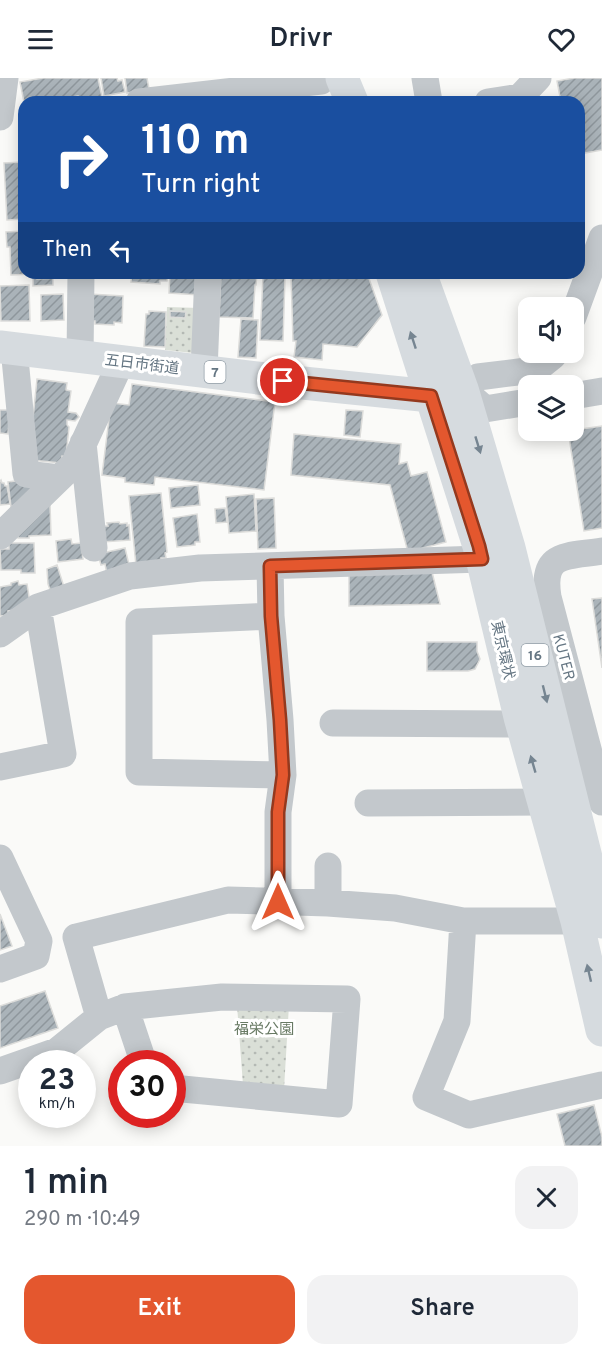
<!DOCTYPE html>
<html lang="en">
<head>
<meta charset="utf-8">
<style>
  body { margin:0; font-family:Overpass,"Noto Sans JP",sans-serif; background:#f2f2f3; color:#1f2937; height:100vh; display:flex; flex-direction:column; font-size:22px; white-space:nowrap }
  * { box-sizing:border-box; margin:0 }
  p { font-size:20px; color:#747a83 }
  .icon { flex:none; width:33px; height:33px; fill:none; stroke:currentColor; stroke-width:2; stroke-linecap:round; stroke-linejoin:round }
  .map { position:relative; height:1068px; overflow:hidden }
  .sheet { display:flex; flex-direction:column; background:#fff; flex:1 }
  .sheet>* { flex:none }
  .hud { position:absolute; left:18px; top:18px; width:567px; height:183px; border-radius:18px; box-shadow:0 3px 15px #0003; background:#1a4fa0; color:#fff; overflow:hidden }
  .buttons { position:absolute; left:518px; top:219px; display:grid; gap:12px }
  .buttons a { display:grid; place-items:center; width:66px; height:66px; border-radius:12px; background:#fff; box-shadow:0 3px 15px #0003; font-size:30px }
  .speed { position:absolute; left:18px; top:972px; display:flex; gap:12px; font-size:30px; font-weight:700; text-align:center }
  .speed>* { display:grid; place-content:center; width:78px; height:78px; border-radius:50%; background:#fff; box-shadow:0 3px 15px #0003; line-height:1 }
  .speed small { font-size:15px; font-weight:400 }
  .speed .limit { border:9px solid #d22; background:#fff; color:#111 }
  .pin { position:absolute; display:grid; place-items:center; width:51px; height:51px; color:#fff; margin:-26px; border:3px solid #fff; border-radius:50%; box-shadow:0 2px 6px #0007 }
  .me { position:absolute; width:66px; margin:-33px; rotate:0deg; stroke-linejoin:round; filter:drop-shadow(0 0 4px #0008) }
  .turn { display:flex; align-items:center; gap:21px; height:126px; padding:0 24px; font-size:27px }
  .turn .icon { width:78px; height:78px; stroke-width:2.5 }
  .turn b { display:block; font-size:42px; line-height:51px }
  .then { display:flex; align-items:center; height:57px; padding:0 24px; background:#0003; gap:12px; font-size:22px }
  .round { display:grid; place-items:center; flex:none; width:63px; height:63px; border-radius:18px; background:#f2f2f3 }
  .head { display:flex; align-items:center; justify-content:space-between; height:102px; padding:0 24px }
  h1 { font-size:36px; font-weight:600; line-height:45px }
  .primary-button { display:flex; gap:12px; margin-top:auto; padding:12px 24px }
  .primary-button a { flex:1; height:69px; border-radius:18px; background:#e4572e; color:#fff; font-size:24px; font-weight:600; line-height:69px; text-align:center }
  .primary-button a+a { background:#f2f2f3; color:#1f2937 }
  header { display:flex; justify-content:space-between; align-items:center; height:78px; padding:0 24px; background:#fff; font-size:27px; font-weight:600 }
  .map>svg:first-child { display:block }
</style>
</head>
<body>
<header><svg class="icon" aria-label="menu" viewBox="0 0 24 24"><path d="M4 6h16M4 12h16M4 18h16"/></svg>Drivr<svg class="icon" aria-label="heart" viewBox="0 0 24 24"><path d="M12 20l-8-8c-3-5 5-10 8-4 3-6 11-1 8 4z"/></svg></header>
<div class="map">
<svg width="602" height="1068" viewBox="0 0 602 1068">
  <defs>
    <pattern id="grass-dots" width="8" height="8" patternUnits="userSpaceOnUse" patternTransform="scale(1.5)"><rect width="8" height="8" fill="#dadfd7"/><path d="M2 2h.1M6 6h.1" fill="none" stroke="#b4b9b4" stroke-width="1.8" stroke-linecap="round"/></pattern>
    <pattern id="building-hatch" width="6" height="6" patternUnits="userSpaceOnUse" patternTransform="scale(1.5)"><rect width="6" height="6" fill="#aab3b9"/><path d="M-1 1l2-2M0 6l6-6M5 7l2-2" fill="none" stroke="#8e969c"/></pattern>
  </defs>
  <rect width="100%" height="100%" fill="#fafaf8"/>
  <path fill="url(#grass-dots)" d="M167,229L200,230L193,275L165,272Z
    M237,927H289L284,1011L243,1007Z"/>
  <path fill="url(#building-hatch)" stroke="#dcdcda" stroke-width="1.5" d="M43,0H98L103,24H79L78,18L48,24H24L20,4Z
    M101,0H117L118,3L122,2L125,14L104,18Z
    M125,0H147L149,11L127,15Z
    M574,0H602V72L579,76V24H561L557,3Z
    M24,84V141L7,142L4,85Z
    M24,153V195H32V196L11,197L10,169H7L6,154Z
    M37,195H61L62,200L37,201Z
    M132,195H168L167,203H160V206L131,204Z
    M170,195H201L200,217L169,215Z
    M221,195H257L256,207H255L253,240L219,239Z
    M300,195H367L382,237L357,269L323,266L322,282L294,279L296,263H293L291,197H300Z
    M263,198L285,199L283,263L260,262Z
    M33,200H53V207L33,208Z
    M29,207L30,243H1L0,208Z
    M63,216L64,242L41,243V217Z
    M89,216L123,218L122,245L114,244V247L95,246V243H88Z
    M149,233L166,234L165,269L144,268L146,236H149Z
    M170,233L186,234L185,240L170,239Z
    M241,241L258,242L256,280L238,279Z
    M37,301L67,305L66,312L71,313L68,334L76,335L79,339L75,343L67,342V347L69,349L66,378H62L61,385L31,382L32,350Z
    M132,306L275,324L264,412L155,399L154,407L125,404V400L102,397L111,325L129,327Z
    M0,332H10L8,356L0,355Z
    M346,332L363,333L360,359L344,357Z
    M602,348V450L584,453L568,353Z
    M294,356L401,366L399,386L407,384L411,398L427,394L446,464L408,474L390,407L291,397Z
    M1,402L2,405H4L5,408H7L10,426L0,427V403Z
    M23,402L35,411L11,429L8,404Z
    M198,407L200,427L171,430L169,410Z
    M161,415L167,474L165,475L166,480H161V485L136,487L129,418Z
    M254,416L256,453L229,455L226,419Z
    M274,420L276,470L258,471L256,421Z
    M50,426L51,457L29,458V460H18V449Z
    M225,430L227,444L216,445L215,431Z
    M197,436L200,464H195V467L177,469L173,440Z
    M119,444L120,446L127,445V448L129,447L130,462L102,464L101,448H108L107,445Z
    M71,461L72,466L81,465L83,481L58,484L56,463Z
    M9,465H34L35,495H21V492H1L0,471H9Z
    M125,470L130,491L107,496L105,486L101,487L98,476Z
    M57,487L65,512L52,517L48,506L47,491Z
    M432,494L440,526L349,528V495Z
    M18,503L19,507L27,506L30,525L23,531L8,533V537L0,538V509L11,507V505Z
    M602,520V590L592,521Z
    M427,564H477V573L480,581L475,591L468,593H427Z
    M0,836L12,868L0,872Z
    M45,913L58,950L0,970V928Z
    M594,1027L602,1059V1068H565L557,1036Z"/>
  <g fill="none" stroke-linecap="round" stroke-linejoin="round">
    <path stroke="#c3c8cc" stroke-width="27" d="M425,0L429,24
      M139,24L321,3
      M488,24L520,19L538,0
      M0,39L5,0
      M573,239L602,160
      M14,270L26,396L59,400
      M80,279L81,195
      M204,293L208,195
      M573,318L602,313
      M528,324L485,331L462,311L478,299L526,293L543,286L553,278L556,274
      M83,365L94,470
      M0,458L74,386L121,284
      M602,473C567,479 541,473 548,519L602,724
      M270,488L271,538L280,642L283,697L278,734V824
      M271,538L139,544V694L283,697
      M0,556L38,529L130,498L200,490L482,481
      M333,645L521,646
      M0,689L63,676L38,529
      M368,725L544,724
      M0,780L39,863L36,878L0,891
      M328,825V788
      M463,843L457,943L426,1019L469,1037L602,1007
      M125,929L222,919L347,921L339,1026L172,1010
      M99,939L76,859L228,822L328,825L395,830L463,843H577
      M0,993L57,973L99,939L125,929L144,986"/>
    <path stroke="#d6dbdf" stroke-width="33" d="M0,269L283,303L431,318L457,312"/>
    <path stroke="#d6dbdf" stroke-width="33" d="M342,0L352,24
      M392,195L479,468L520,639L577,843L602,952
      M420,195L462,311L509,470L602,844"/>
  </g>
  <defs><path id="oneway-solid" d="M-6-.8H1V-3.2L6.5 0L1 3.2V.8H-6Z" transform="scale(1.5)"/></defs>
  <g fill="#768591">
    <use href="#oneway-solid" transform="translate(413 262) rotate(-108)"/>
    <use href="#oneway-solid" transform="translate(478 367) rotate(73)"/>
    <use href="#oneway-solid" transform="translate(545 616) rotate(76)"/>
    <use href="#oneway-solid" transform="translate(533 686) rotate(-106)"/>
    <use href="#oneway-solid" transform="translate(589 895) rotate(-103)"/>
  </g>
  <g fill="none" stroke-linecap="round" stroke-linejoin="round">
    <defs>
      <path id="route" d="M278,824V734L283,697L280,642L271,538L270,488L482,481L479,468L431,318L283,303"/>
    </defs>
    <use href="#route" stroke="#94391e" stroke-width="15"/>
    <use href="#route" stroke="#e4572e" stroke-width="10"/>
  </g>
  <g text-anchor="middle" stroke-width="6" stroke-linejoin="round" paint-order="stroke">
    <g fill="#fff" stroke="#939fa8" stroke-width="1.5">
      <rect x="204.5" y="283" width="21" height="22" rx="4.5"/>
      <rect x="521.5" y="566" width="27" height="22" rx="4.5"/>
    </g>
    <g font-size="14" font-weight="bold" fill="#657683">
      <text x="215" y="299">7</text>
      <text x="535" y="582">16</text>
    </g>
    <g font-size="15" fill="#657683" stroke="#fff">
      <text transform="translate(142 286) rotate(7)" y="5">五日市街道</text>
      <text transform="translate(503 572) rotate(77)" y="5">東京環状</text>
      <text transform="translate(564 579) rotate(75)" y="5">KUTER</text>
    </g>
    <g font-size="15" fill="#687a64" stroke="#fff">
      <text x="264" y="956">福栄公園</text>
    </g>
  </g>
</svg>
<div class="buttons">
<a><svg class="icon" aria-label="sound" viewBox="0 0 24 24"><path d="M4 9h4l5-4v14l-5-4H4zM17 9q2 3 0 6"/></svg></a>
<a><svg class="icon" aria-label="layers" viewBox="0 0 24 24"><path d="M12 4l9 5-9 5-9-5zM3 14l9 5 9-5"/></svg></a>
</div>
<div class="speed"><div>23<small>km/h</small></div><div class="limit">30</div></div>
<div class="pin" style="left:283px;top:303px;background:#d93025"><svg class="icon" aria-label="arrive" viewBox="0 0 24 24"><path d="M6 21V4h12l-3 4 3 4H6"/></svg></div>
<svg class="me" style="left:278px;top:824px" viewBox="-20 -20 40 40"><path d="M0-17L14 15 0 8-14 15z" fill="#e4572e" stroke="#fff" stroke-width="4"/></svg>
<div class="hud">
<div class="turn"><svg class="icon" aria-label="right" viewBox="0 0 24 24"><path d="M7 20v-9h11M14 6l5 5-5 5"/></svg><div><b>110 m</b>Turn right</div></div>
<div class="then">Then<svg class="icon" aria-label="left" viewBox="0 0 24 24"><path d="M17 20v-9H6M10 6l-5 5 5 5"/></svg></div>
</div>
</div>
<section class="sheet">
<div class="head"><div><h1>1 min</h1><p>290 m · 10:49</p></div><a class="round"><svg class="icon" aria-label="close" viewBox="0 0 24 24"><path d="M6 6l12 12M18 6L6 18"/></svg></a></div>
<div class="primary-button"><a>Exit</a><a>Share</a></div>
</section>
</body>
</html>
